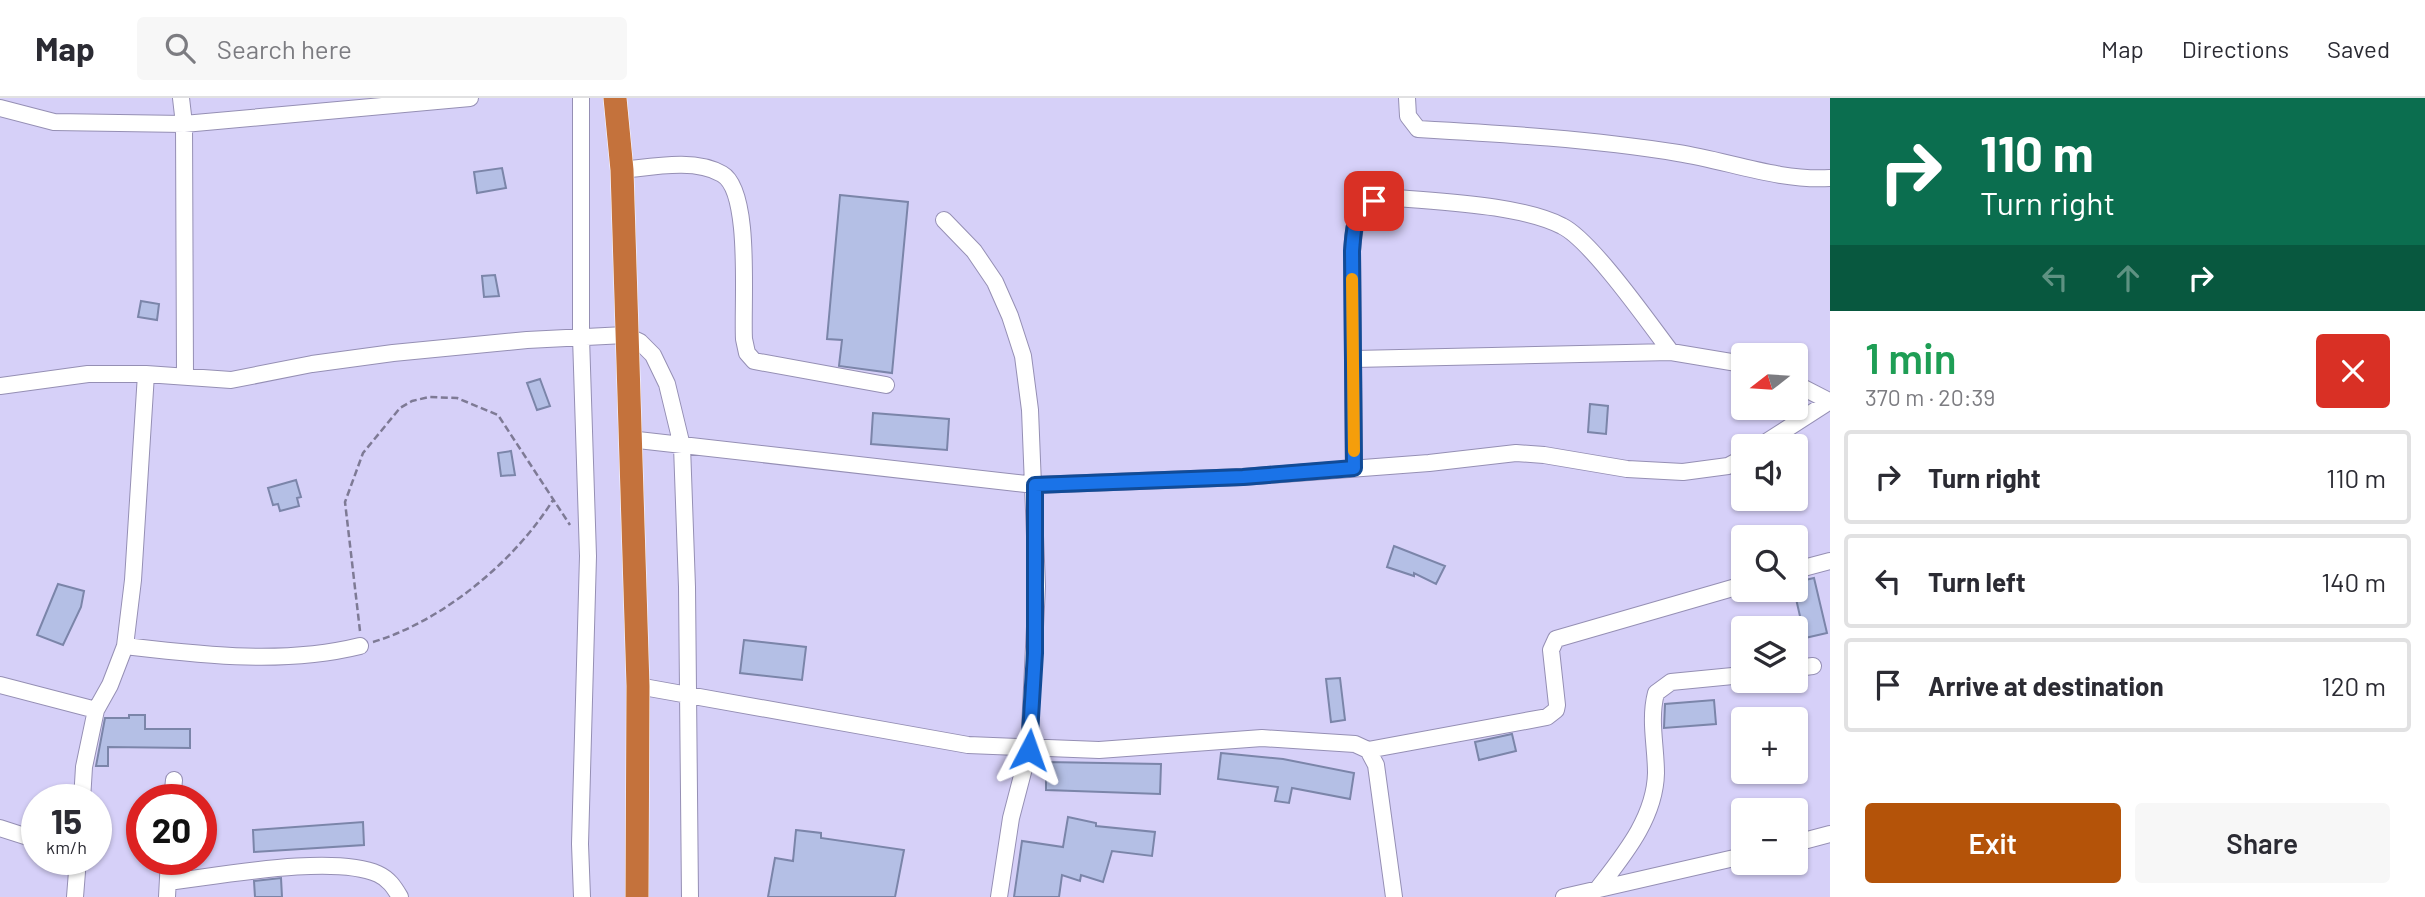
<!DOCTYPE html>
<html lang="en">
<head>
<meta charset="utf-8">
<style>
  body { margin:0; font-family:Barlow,sans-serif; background:#f7f7f7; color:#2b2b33; height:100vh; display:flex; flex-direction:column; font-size:26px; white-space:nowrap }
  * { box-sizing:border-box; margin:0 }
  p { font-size:23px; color:#7c7c81 }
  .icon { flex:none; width:38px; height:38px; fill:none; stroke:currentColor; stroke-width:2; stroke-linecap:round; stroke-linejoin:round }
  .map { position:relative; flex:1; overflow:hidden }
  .panel { display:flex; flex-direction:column; background:#fff; width:595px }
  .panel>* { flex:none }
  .top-card { background:#0b6e4f; color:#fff; overflow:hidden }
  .needle { width:46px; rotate:253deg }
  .controls { position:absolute; left:1731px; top:245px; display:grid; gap:14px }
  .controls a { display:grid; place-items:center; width:77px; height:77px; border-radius:7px; background:#fff; box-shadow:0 2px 5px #0004; font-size:35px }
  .speed { position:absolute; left:21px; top:686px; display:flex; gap:14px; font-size:35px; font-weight:700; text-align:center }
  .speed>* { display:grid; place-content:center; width:91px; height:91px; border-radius:50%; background:#fff; box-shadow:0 2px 5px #0004; line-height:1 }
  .speed small { font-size:18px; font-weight:400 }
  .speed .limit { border:10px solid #d22; background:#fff; color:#111 }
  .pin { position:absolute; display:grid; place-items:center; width:60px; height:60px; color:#fff; margin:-30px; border-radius:14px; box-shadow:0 4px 10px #0006 }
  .me { position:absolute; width:77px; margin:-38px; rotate:4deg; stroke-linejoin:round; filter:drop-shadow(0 0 5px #0008) }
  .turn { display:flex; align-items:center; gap:24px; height:147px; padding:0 35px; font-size:32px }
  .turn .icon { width:91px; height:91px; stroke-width:2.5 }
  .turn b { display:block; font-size:49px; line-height:60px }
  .lanes { display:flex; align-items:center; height:66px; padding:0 35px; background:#0003; justify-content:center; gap:35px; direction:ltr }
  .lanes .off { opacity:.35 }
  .round { display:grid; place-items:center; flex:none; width:74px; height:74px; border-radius:7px; background:#f7f7f7 }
  .overview { display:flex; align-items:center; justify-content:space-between; height:119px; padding:0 35px }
  h1 { font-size:42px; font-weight:600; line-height:52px; color:#1e9e55 }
  .primary-button { display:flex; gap:14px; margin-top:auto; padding:14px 35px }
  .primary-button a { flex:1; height:80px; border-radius:7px; background:#b45309; color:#fff; font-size:28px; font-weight:600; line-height:80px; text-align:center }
  .primary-button a+a { background:#f7f7f7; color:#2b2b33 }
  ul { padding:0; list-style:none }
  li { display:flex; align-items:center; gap:21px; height:94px; margin:0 14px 10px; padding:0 21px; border:4px solid #e1e1e2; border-radius:7px }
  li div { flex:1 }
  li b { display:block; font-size:26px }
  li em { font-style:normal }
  header { display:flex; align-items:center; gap:42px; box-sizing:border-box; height:98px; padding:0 35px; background:#fff; border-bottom:2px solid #e1e1e2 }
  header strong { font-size:33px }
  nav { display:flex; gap:38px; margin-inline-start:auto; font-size:24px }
  .search { width:490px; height:63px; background:#f7f7f7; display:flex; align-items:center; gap:18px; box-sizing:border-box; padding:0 24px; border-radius:7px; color:#7c7c81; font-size:26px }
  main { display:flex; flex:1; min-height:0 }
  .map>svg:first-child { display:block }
</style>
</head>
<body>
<header>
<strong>Map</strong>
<div class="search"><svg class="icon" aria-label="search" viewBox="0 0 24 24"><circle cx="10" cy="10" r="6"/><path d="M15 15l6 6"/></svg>Search here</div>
<nav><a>Map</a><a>Directions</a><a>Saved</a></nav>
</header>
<main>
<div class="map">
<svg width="1830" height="799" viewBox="0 0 1830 799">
  <rect width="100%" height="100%" fill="#d6d0f8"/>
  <path fill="#b4bfe5" stroke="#7b85a9" stroke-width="2" d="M502,70L506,90L477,95L474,74Z
    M840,97L908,104L892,275L839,268L842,242L827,241Z
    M495,177L499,198L484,199L482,178Z
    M141,203L159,206L157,222L138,219Z
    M540,281L550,308L537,312L527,285Z
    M1590,306L1608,308L1606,336L1588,334Z
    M873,315L949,321L947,352L871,346Z
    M511,353L515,377L501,378L498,355Z
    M296,382L301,399L297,400L299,408L280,413L278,406L273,407L268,390Z
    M1394,448L1445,468L1436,486L1414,475V478L1387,469Z
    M1814,480L1827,535L1805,540L1794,492L1796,484Z
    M58,486L84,493L81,509L63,547L37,537Z
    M744,542L806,549L802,582L740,575Z
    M1340,580L1345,622L1331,624L1326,581Z
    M1714,602L1716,626L1664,630L1665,606Z
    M129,617H145V631H190V650L108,649V668H96L105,620H129Z
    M1512,636L1516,653L1479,662L1475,644Z
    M1221,655L1283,661L1354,675L1350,701L1292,690L1289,705L1275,703L1278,689L1218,681Z
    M1046,664L1161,666L1160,696L1046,692Z
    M1068,719L1096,725V728L1155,734L1152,758L1112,753L1103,784L1081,777L1080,783L1062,777L1059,799H1014L1022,743L1063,749Z
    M363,724L364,747L254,754L253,732Z
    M796,732L821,735V740L904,752L895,799H768L775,760L793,763Z
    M281,780L282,799H255L254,783Z"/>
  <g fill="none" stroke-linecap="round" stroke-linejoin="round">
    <defs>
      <path id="minor" d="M181,0L184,26L185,278
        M581,0V239L588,458L580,746L582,799
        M1407,0L1408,18L1418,31C1505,36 1592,41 1678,55C1729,63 1778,83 1830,80
        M0,10L54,24L184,26L470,0
        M622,72C652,69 695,60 722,76C752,93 742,206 744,241L747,255L754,263L886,287
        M944,122L974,153L995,184L1010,218L1023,258L1030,312L1037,488L1029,651L1011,720L999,799
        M1354,261L1671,254L1743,266
        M1796,286L1827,302
        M0,288L88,276H146L231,282L312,266L393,255L527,242L625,237L640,244L653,257L667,286L682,348L687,489L690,799
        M629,341L1035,387L1243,379L1429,365L1516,355L1544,357L1627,371L1683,374L1728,368L1743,360
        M1760,348L1830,303
        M1354,370L1352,153C1355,121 1354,109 1387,99C1436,104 1519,106 1562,128C1591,142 1649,225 1671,254
        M1796,472L1830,463
        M125,548C203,557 283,567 360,548
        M1796,570L1813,568
        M0,587L96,612
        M638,588L968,647L1099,652L1262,640L1355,646L1368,652L1376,667L1394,799
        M1368,652L1547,619L1556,612L1557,607L1551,552L1556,541L1743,487
        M82,702L84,669L96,612L110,587L125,548L133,482L146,276
        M172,702L174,682
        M0,730L37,742
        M1796,745L1830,736
        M168,784C219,778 333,756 378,776C389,781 394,789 400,799
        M1596,793C1622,759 1655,721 1656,675C1656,648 1649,622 1656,595L1671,584L1743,577
        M75,799L78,761
        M167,799L169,761
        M1564,799L1743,758"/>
      <path id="highway" d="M615,0L622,72L638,588L637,799"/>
    </defs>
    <use href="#minor" stroke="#958fb4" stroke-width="18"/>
    <use href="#highway" stroke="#fff" stroke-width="24"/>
    <path stroke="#7e7a95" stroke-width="2.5" stroke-dasharray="7 3.5" stroke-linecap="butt" d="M360,533L345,404L363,355L400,310L412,303L429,299L457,300L498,317L570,427
      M373,544C443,523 515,463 553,402"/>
    <use href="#minor" stroke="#fff" stroke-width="16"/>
    <use href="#highway" stroke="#c4723c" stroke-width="23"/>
  </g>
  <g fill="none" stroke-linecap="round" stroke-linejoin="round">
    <defs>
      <path id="route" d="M1029,652L1035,555V387L1243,379L1354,370L1352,153C1354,131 1353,114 1374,103"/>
    </defs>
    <use href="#route" stroke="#114b97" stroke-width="18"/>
    <use href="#route" stroke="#1a73e8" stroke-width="12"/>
    <path stroke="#f59e0b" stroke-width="12" d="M1352,181L1354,353"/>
  </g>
</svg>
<div class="controls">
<a><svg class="needle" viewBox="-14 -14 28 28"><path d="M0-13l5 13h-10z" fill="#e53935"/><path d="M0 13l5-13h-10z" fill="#7c7c81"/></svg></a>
<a><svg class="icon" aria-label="sound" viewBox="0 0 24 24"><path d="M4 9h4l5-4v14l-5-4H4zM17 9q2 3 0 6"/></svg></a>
<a><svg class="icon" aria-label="search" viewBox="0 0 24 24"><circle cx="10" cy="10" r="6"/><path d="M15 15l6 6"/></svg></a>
<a><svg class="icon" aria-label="layers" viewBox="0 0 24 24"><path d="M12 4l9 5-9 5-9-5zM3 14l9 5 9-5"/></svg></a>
<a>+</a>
<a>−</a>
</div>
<div class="speed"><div>15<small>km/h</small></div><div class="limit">20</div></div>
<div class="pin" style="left:1374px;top:103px;background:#d93025"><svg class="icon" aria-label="arrive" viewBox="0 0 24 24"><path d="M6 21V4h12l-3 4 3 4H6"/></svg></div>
<svg class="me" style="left:1029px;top:652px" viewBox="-20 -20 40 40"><path d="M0-17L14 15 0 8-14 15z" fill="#1a73e8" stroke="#fff" stroke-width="4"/></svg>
</div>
<section class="panel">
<div class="top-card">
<div class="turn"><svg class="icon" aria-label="right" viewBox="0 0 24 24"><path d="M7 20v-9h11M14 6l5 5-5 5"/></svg><div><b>110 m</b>Turn right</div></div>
<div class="lanes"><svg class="icon off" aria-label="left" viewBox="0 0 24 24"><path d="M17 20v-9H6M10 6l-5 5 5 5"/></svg><svg class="icon off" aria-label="ahead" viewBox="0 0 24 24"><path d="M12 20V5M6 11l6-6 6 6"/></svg><svg class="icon" aria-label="right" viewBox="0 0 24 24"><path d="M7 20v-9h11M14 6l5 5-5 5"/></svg></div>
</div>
<div class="overview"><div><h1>1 min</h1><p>370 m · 20:39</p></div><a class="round" style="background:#d93025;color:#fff"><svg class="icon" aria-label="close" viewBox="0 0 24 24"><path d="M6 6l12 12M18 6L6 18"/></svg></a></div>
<ul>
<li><svg class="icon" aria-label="right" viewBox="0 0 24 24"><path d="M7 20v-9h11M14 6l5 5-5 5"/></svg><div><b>Turn right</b></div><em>110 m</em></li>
<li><svg class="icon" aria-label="left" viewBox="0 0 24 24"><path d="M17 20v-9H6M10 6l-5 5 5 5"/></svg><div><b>Turn left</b></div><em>140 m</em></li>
<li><svg class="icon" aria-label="arrive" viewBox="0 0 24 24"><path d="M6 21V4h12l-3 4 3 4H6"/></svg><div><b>Arrive at destination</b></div><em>120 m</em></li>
</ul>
<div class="primary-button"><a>Exit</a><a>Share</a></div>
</section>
</main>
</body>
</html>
